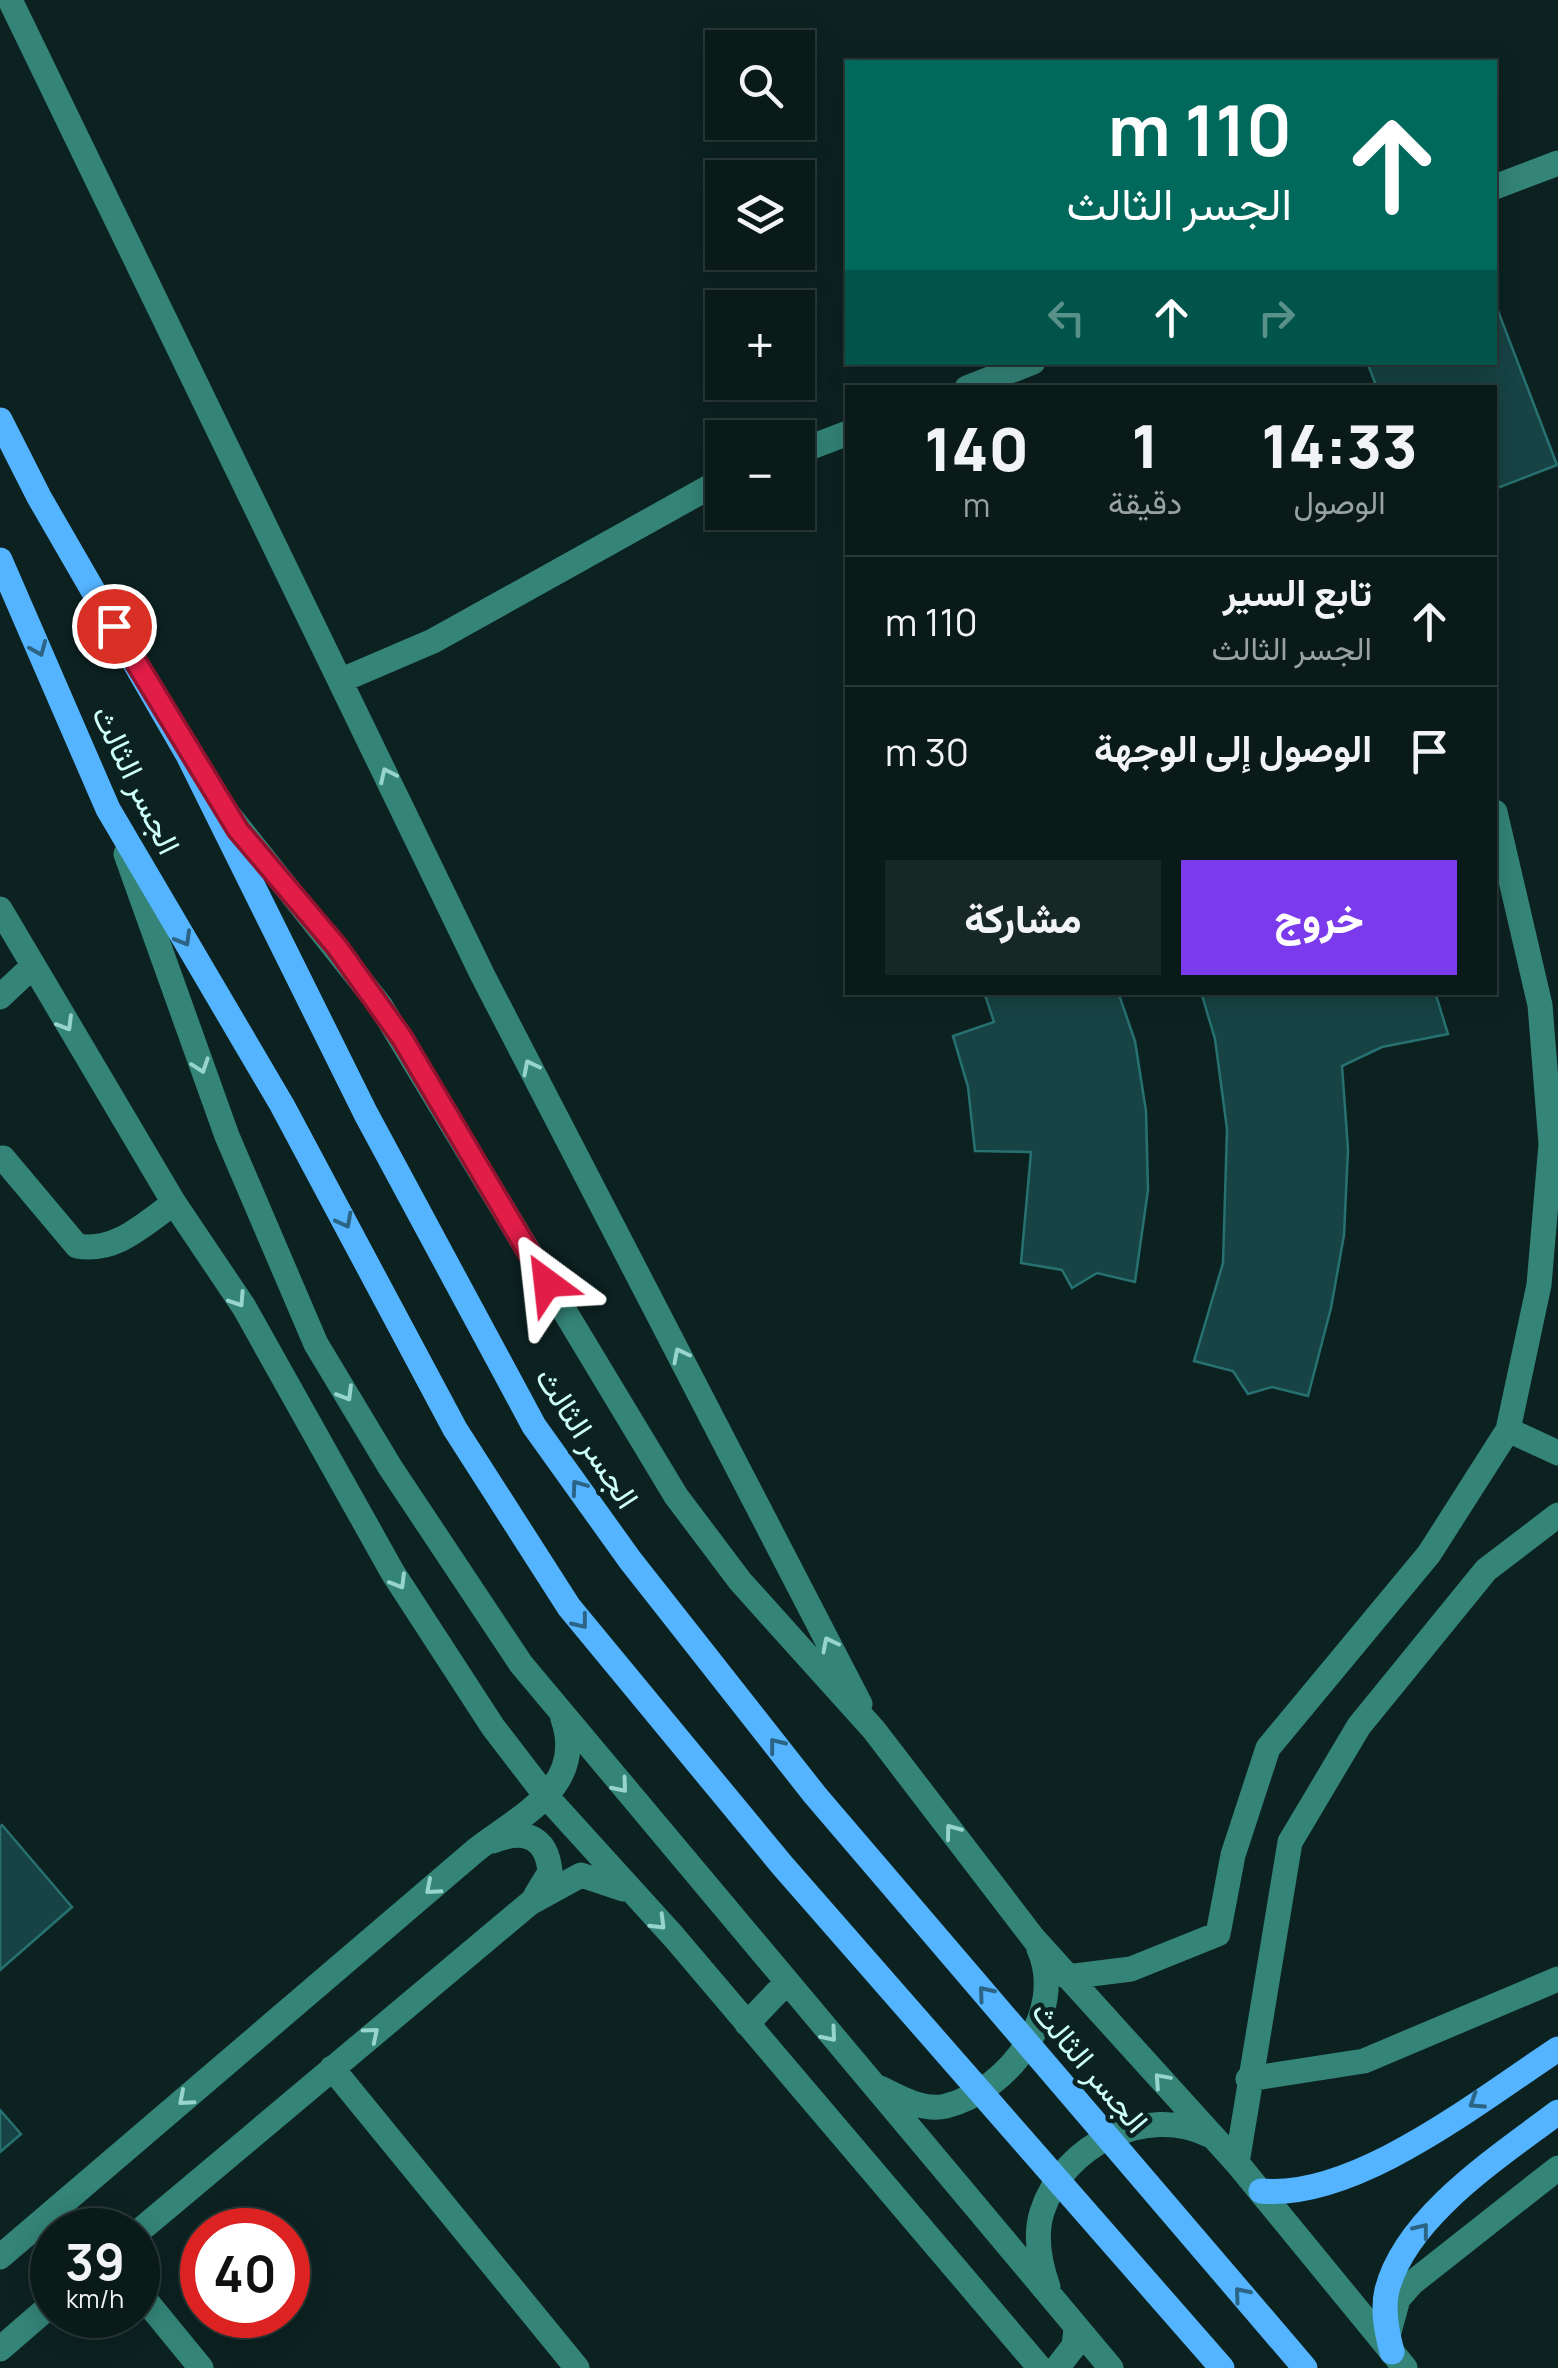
<!DOCTYPE html>
<html lang="ar">
<head>
<meta charset="utf-8">
<style>
  body { margin:0; font-family:Manrope,Vazirmatn,sans-serif; background:#172726; color:#f1f3f6; direction:rtl; height:100vh; display:flex; flex-direction:column; font-size:38px; white-space:nowrap }
  * { box-sizing:border-box; margin:0 }
  p { font-size:32px; color:#99a1a2 }
  .icon { flex:none; width:55px; height:55px; fill:none; stroke:currentColor; stroke-width:2; stroke-linecap:round; stroke-linejoin:round }
  .map { position:relative; flex:1; overflow:hidden; direction:ltr }
  .drawer { position:absolute; left:845px; top:385px; width:652px; height:610px; display:flex; flex-direction:column; background:#091a19; border-radius:0px; box-shadow:0 5px 25px #0003,0 0 0 2px #293838; direction:rtl }
  .drawer>* { flex:none }
  .guide { position:absolute; left:845px; top:60px; width:652px; height:305px; border-radius:0px; box-shadow:0 5px 25px #0003,0 0 0 2px #293838; direction:rtl; background:#00695c; color:#fff; overflow:hidden }
  .tools { position:absolute; left:705px; top:30px; display:grid; gap:20px }
  .tools a { display:grid; place-items:center; width:110px; height:110px; border-radius:0px; background:#091a19; box-shadow:0 5px 25px #0003,0 0 0 2px #293838; font-size:50px }
  .speed { position:absolute; left:30px; top:2208px; display:flex; gap:20px; font-size:50px; font-weight:700; text-align:center }
  .speed>* { display:grid; place-content:center; width:130px; height:130px; border-radius:50%; background:#091a19; box-shadow:0 5px 25px #0003,0 0 0 2px #293838; line-height:1 }
  .speed small { font-size:25px; font-weight:400 }
  .speed .limit { border:15px solid #d22; background:#fff; color:#111 }
  .pin { position:absolute; display:grid; place-items:center; width:85px; height:85px; color:#fff; margin:-42px; border:5px solid #fff; border-radius:50%; box-shadow:0 2px 10px #0007 }
  .me { position:absolute; width:110px; margin:-55px; rotate:330deg; stroke-linejoin:round; filter:drop-shadow(0 0 8px #0008) }
  .turn { display:flex; align-items:center; gap:35px; height:210px; padding:0 40px; font-size:45px }
  .turn .icon { width:130px; height:130px; stroke-width:2.5 }
  .turn b { display:block; font-size:70px; line-height:85px }
  .lanes { display:flex; align-items:center; height:95px; padding:0 40px; background:#0003; justify-content:center; gap:50px; direction:ltr }
  .lanes .off { opacity:.35 }
  .eta { display:flex; justify-content:space-evenly; align-items:center; height:170px; text-align:center }
  .eta b { font-size:60px; font-weight:800; line-height:70px }
  .cta { display:flex; gap:20px; margin-top:auto; padding:20px 40px }
  .cta a { flex:1; height:115px; border-radius:0px; background:#7c3aed; color:#fff; font-size:40px; font-weight:800; line-height:115px; text-align:center }
  .cta a+a { background:#172726; color:#f1f3f6 }
  ul { padding:0; list-style:none }
  li { display:flex; align-items:center; gap:30px; height:130px; padding:0 40px; border-top:2px solid #293838 }
  li div { flex:1 }
  li b { display:block; font-size:38px }
  li em { font-style:normal }
  .map>svg:first-child { display:block }
</style>
</head>
<body>
<div class="map">
<svg width="1558" height="2368" viewBox="0 0 1558 2368">
  <rect width="100%" height="100%" fill="#0c2221"/>
  <path fill="#174344" stroke="#277171" stroke-width="2.5" d="M1495,303L1557,465L1495,489V388H1377L1367,362H1495Z
    M984,992H1118L1135,1041L1146,1111L1148,1190L1135,1282L1097,1273L1072,1288L1062,1270L1021,1263L1031,1152L975,1151L968,1087L953,1036L994,1022Z
    M1201,992H1435L1448,1034L1382,1047L1342,1066L1348,1149L1344,1235L1331,1308L1308,1396L1272,1387L1248,1394L1233,1371L1194,1361L1223,1263L1227,1129L1215,1039Z
    M2,1825L72,1907L0,1970V1827Z
    M0,2110L21,2134L0,2152Z"/>
  <g fill="none" stroke-linecap="round" stroke-linejoin="round">
    <path stroke="#348478" stroke-width="25" d="M10,0L483,976L860,1704
      M1495,187L1558,163
      M967,388L1033,362
      M798,452L848,433
      M342,680L433,641L722,480
      M221,805L380,1005L676,1496L740,1581L874,1730L1034,1939L1237,2163L1405,2368
      M126,854L227,1136L316,1344L390,1467L521,1664L1111,2368
      M0,909L174,1203L244,1307L393,1573L493,1727L546,1796L674,1937L1040,2368
      M0,997L32,967
      M3,1158L77,1246C116,1253 144,1224 174,1203
      M1508,1430L1558,1453
      M493,1841C525,1828 547,1837 550,1872L536,1895
      M1067,1977L1131,1969L1218,1934L1233,1855L1268,1748L1429,1554L1508,1430L1539,1285L1551,1144L1540,1005L1495,812
      M747,2024L786,1983
      M332,2068L577,2368
      M1248,2079L1364,2061L1558,1979
      M880,2088C899,2097 924,2112 946,2106C1009,2090 1067,2012 1039,1949
      M1237,2163L1290,1842L1359,1726L1486,1570L1558,1515
      M138,2232L530,1903L581,1875L623,1889
      M0,2257L476,1850C523,1814 586,1785 563,1719
      M1048,2287C1040,2264 1034,2237 1042,2212C1063,2145 1146,2104 1209,2135
      M138,2291L201,2368
      M1389,2332L1398,2299L1412,2283L1558,2168
      M0,2349L52,2304
      M1057,2368L1074,2346L1076,2329"/>
    <path stroke="#54b4ff" stroke-width="25" d="M1261,2191C1356,2200 1480,2100 1558,2049
      M1392,2352C1387,2333 1382,2310 1387,2290C1406,2216 1500,2156 1558,2112"/>
    <path stroke="#54b4ff" stroke-width="25" d="M0,420L39,497L188,755L366,1114L534,1426L630,1560L815,1795L1305,2368
      M0,560L108,809L282,1105L455,1429L569,1607L782,1865L1222,2368"/>
  </g>
  <defs><path id="oneway-chevron" d="M-2-3.5L2.5 0L-2 3.5" fill="none" stroke-width="1.6" stroke-linecap="round" stroke-linejoin="round" transform="scale(2.5)"/></defs>
  <g stroke="#2c6485">
    <use href="#oneway-chevron" transform="translate(39 649) rotate(67)"/>
    <use href="#oneway-chevron" transform="translate(184 939) rotate(60)"/>
    <use href="#oneway-chevron" transform="translate(345 1221) rotate(62)"/>
    <use href="#oneway-chevron" transform="translate(578 1487) rotate(-126)"/>
    <use href="#oneway-chevron" transform="translate(581 1622) rotate(52)"/>
    <use href="#oneway-chevron" transform="translate(776 1745) rotate(-128)"/>
    <use href="#oneway-chevron" transform="translate(985 1993) rotate(-130)"/>
    <use href="#oneway-chevron" transform="translate(1476 2102) rotate(147)"/>
    <use href="#oneway-chevron" transform="translate(1422 2230) rotate(-52)"/>
    <use href="#oneway-chevron" transform="translate(1241 2294) rotate(-130)"/>
  </g>
  <g stroke="#97d4cd">
    <use href="#oneway-chevron" transform="translate(387 775) rotate(-115)"/>
    <use href="#oneway-chevron" transform="translate(66 1024) rotate(59)"/>
    <use href="#oneway-chevron" transform="translate(201 1066) rotate(71)"/>
    <use href="#oneway-chevron" transform="translate(530 1067) rotate(-117)"/>
    <use href="#oneway-chevron" transform="translate(238 1300) rotate(57)"/>
    <use href="#oneway-chevron" transform="translate(680 1355) rotate(-117)"/>
    <use href="#oneway-chevron" transform="translate(346 1394) rotate(59)"/>
    <use href="#oneway-chevron" transform="translate(399 1582) rotate(59)"/>
    <use href="#oneway-chevron" transform="translate(829 1644) rotate(-117)"/>
    <use href="#oneway-chevron" transform="translate(621 1786) rotate(50)"/>
    <use href="#oneway-chevron" transform="translate(952 1831) rotate(-127)"/>
    <use href="#oneway-chevron" transform="translate(432 1888) rotate(139)"/>
    <use href="#oneway-chevron" transform="translate(659 1923) rotate(45)"/>
    <use href="#oneway-chevron" transform="translate(372 2034) rotate(-40)"/>
    <use href="#oneway-chevron" transform="translate(830 2035) rotate(50)"/>
    <use href="#oneway-chevron" transform="translate(1161 2080) rotate(-132)"/>
    <use href="#oneway-chevron" transform="translate(185 2099) rotate(139)"/>
  </g>
  <g fill="none" stroke-linecap="round" stroke-linejoin="round">
    <defs>
      <path id="route" d="M114,626L238,830L337,947L402,1038L547,1283"/>
    </defs>
    <use href="#route" stroke="#92132f" stroke-width="25"/>
    <use href="#route" stroke="#e11d48" stroke-width="18"/>
  </g>
  <g text-anchor="middle" stroke-width="9" stroke-linejoin="round" paint-order="stroke">
    <g font-size="32" fill="#cdfffb" stroke="#0c2221">
      <text transform="translate(136 780) rotate(64)" y="11">الجسر الثالث</text>
      <text transform="translate(587 1438) rotate(57)" y="11">الجسر الثالث</text>
      <text transform="translate(1090 2067) rotate(50)" y="11">الجسر الثالث</text>
    </g>
  </g>
</svg>
<div class="tools">
<a><svg class="icon" aria-label="search" viewBox="0 0 24 24"><circle cx="10" cy="10" r="6"/><path d="M15 15l6 6"/></svg></a>
<a><svg class="icon" aria-label="layers" viewBox="0 0 24 24"><path d="M12 4l9 5-9 5-9-5zM3 14l9 5 9-5"/></svg></a>
<a>+</a>
<a>−</a>
</div>
<div class="speed"><div>39<small>km/h</small></div><div class="limit">40</div></div>
<div class="pin" style="left:114px;top:626px;background:#d93025"><svg class="icon" aria-label="arrive" viewBox="0 0 24 24"><path d="M6 21V4h12l-3 4 3 4H6"/></svg></div>
<svg class="me" style="left:547px;top:1283px" viewBox="-20 -20 40 40"><path d="M0-17L14 15 0 8-14 15z" fill="#e11d48" stroke="#fff" stroke-width="4"/></svg>
<div class="guide">
<div class="turn"><svg class="icon" aria-label="ahead" viewBox="0 0 24 24"><path d="M12 20V5M6 11l6-6 6 6"/></svg><div><b>110 m</b>الجسر الثالث</div></div>
<div class="lanes"><svg class="icon off" aria-label="left" viewBox="0 0 24 24"><path d="M17 20v-9H6M10 6l-5 5 5 5"/></svg><svg class="icon" aria-label="ahead" viewBox="0 0 24 24"><path d="M12 20V5M6 11l6-6 6 6"/></svg><svg class="icon off" aria-label="right" viewBox="0 0 24 24"><path d="M7 20v-9h11M14 6l5 5-5 5"/></svg></div>
</div>
<section class="drawer">
<div class="eta">
<div><b>14:33</b><p>الوصول</p></div>
<div><b>1</b><p>دقيقة</p></div>
<div><b>140</b><p>m</p></div>
</div>
<ul>
<li><svg class="icon" aria-label="ahead" viewBox="0 0 24 24"><path d="M12 20V5M6 11l6-6 6 6"/></svg><div><b>تابع السير</b><p>الجسر الثالث</p></div><em>110 m</em></li>
<li><svg class="icon" aria-label="arrive" viewBox="0 0 24 24"><path d="M6 21V4h12l-3 4 3 4H6"/></svg><div><b>الوصول إلى الوجهة</b></div><em>30 m</em></li>
</ul>
<div class="cta"><a>خروج</a><a>مشاركة</a></div>
</section>
</div>
</body>
</html>
